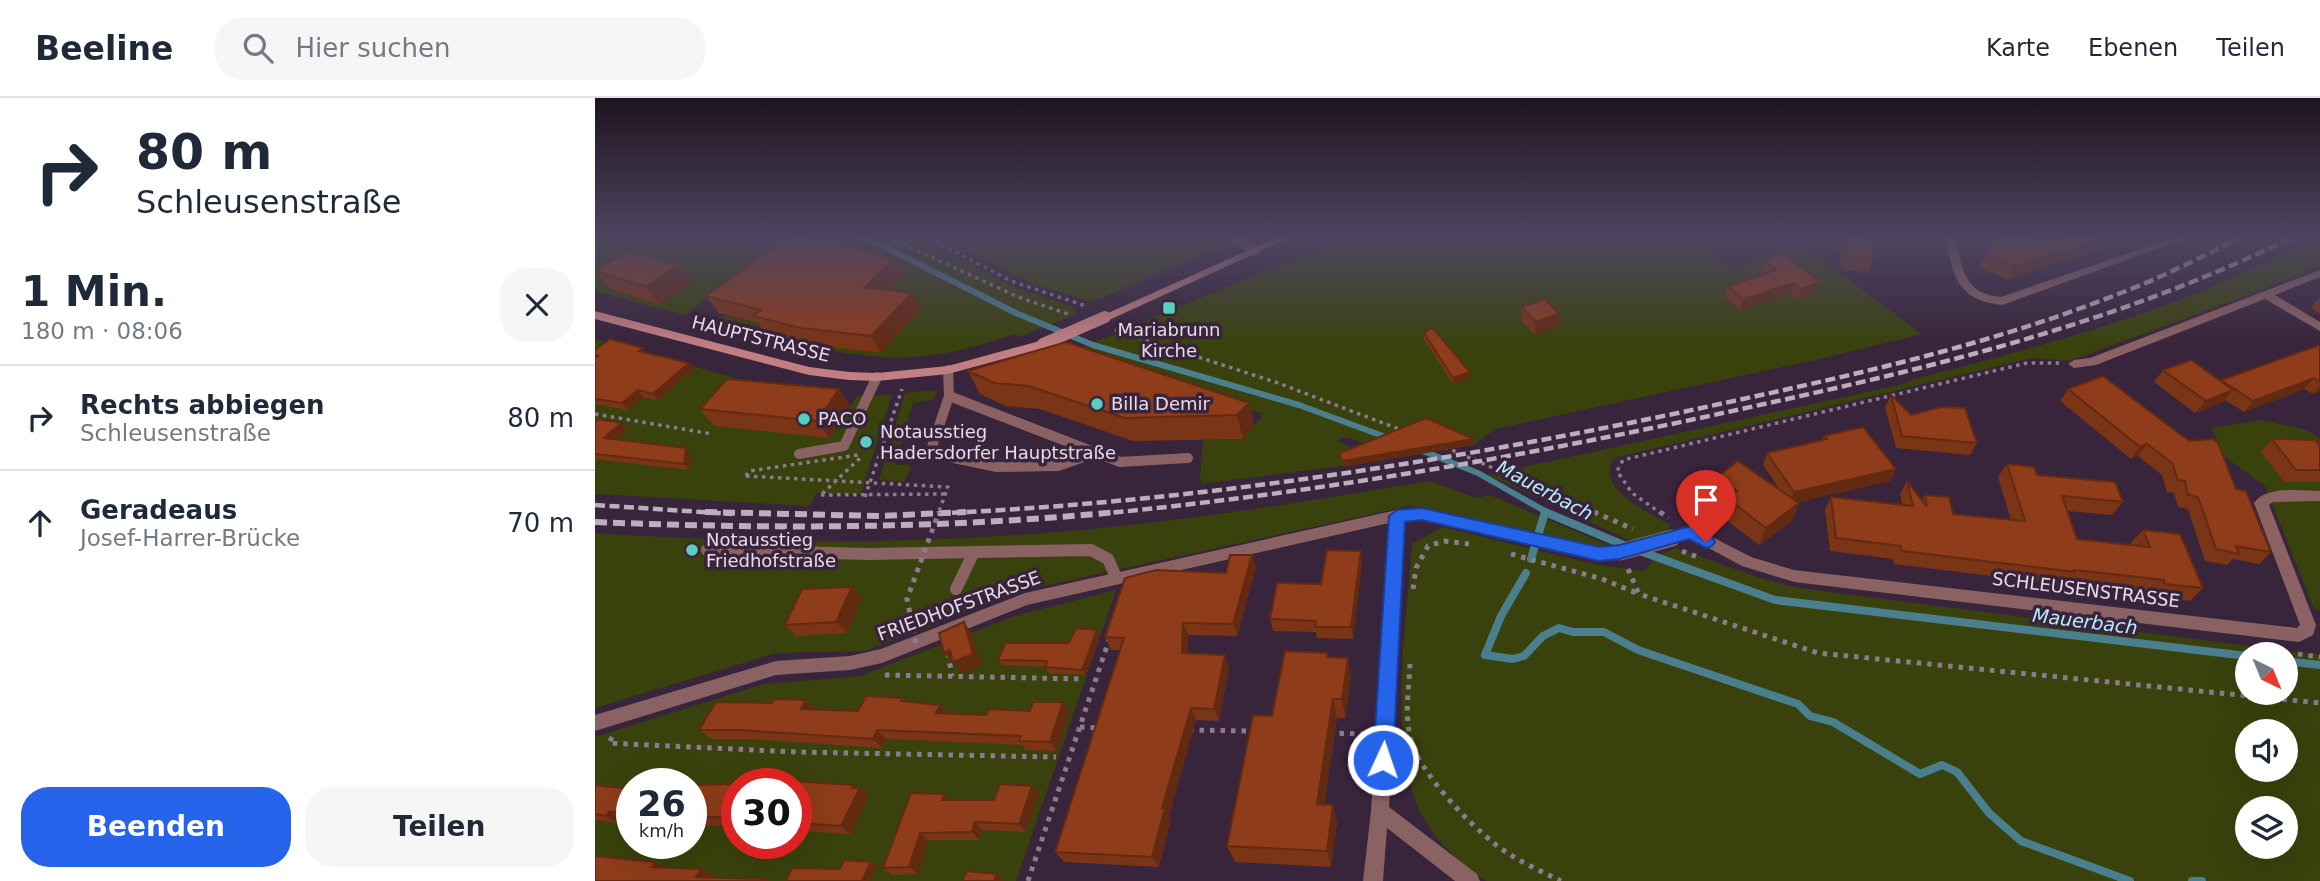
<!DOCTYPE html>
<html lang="de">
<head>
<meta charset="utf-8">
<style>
  body { margin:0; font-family:"DejaVu Sans",sans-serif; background:#f6f6f7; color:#1f2937; height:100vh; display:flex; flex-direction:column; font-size:26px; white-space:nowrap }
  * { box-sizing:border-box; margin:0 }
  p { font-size:23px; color:#747a83 }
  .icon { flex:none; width:38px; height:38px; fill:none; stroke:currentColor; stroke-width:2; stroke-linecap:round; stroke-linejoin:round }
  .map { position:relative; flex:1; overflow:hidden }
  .details { display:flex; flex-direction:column; background:#fff; width:595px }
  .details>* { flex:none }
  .top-card { background:#fff; color:#1f2937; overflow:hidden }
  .needle { width:46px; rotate:137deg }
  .tools { position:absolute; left:1640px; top:544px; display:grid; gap:14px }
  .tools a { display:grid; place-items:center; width:63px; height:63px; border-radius:50%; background:#fff; box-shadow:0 7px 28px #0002; font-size:35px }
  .speed { position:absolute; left:21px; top:670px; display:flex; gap:14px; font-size:35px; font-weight:700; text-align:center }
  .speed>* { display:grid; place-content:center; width:91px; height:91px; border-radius:50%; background:#fff; box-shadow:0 7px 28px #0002; line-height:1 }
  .speed small { font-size:18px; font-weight:400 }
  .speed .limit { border:10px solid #d22; background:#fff; color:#111 }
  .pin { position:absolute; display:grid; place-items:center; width:60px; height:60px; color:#fff; margin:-72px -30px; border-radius:50% 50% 50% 0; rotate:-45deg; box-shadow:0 0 7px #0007 }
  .pin .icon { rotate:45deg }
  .me { position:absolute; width:77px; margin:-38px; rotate:3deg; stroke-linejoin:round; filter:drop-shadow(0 0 5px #0008) }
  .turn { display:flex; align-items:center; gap:24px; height:147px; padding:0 21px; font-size:32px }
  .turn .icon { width:91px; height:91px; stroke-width:2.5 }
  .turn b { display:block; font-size:49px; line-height:60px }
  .round { display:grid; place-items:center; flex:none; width:74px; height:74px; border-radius:28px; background:#f6f6f7 }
  .head { display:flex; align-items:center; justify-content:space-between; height:119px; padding:0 21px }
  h1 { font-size:42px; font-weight:700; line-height:52px }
  .cta { display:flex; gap:14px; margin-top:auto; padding:14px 21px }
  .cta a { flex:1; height:80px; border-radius:28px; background:#2563eb; color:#fff; font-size:28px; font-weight:700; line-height:80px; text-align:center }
  .cta a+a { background:#f6f6f7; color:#1f2937 }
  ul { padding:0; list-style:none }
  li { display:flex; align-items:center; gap:21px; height:105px; padding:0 21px; border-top:2px solid #e0e1e3 }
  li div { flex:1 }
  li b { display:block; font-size:26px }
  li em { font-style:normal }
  header { display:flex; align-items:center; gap:42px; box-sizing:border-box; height:98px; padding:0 35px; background:#fff; border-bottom:2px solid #e0e1e3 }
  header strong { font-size:33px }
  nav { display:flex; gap:38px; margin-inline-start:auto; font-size:24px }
  .search { width:490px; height:63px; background:#f6f6f7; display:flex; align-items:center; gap:18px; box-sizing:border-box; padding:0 24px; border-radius:28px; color:#747a83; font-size:26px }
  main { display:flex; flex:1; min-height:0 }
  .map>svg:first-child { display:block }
</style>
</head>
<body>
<header>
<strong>Beeline</strong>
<div class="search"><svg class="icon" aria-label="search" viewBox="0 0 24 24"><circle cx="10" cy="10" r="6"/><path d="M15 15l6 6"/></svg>Hier suchen</div>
<nav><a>Karte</a><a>Ebenen</a><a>Teilen</a></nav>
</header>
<main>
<section class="details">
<div class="top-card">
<div class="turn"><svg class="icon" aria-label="right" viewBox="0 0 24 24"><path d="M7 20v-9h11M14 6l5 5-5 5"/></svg><div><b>80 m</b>Schleusenstraße</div></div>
</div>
<div class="head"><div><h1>1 Min.</h1><p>180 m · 08:06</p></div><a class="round"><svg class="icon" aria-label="close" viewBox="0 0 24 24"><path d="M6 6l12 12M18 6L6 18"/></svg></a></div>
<ul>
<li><svg class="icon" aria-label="right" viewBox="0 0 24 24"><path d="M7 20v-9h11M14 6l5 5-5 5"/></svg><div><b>Rechts abbiegen</b><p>Schleusenstraße</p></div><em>80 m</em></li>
<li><svg class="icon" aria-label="ahead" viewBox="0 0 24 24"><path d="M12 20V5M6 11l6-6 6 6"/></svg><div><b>Geradeaus</b><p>Josef-Harrer-Brücke</p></div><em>70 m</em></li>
</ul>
<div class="cta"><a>Beenden</a><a>Teilen</a></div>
</section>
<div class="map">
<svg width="1725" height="783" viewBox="0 0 1725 783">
  <rect width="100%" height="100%" fill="#38243b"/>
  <path fill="#39420c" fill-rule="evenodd" d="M0,139H59L116,145H165L177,149L176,155L89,217L0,193Z
    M206,139H325L414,187L481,210L478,213L482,216L424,239L419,236C377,251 333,262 288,259C231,256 173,237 119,224L128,217L173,227Z
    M341,139H634L640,144L496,204L437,186Z
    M752,139H1098L1138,169L1203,144L1327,236L1229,260L900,331L879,347L802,360L755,340H744V344L785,363L607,386L605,381L608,342L648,341L669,316L459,261Z
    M1718,139H1725V168L1643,201L1475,263L1436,260L1019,360C998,390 1055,415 1075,427V434L1036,443L893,377L1313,285L1315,282C1452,247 1595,210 1718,139Z
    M0,241L177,290L234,340L262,298L297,297L266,396L221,395L215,408L0,396Z
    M344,292L338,302L318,305L300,367L312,366L316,370L309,384L284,382L310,295Z
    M1667,322L1712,332L1725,341V512L1719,511L1670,388L1630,359L1616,330Z
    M835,383L881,400L895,397L1013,447L994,450L829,409L814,408L430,492L270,553L181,555L0,610V435C174,447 351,447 525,428C629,417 732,400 835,383Z
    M847,429L1003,467L1049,473L1062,458L1081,450L1162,479L1203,490L1725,557V783H892C864,765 836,740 823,709C793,635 812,525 817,446ZM1652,556H1690V595H1652ZM1652,634H1690V672H1652ZM1652,710H1690V749H1652Z
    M521,492L421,783H0V639L169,586L265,578L420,518ZM37,686H96V746H37ZM142,686H201V746H142Z"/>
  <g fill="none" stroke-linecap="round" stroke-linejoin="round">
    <path stroke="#4a7f8e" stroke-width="6" d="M263,139L282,145L421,215L498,247L704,307L796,341
      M823,351L883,375L955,416"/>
    <path stroke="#4a7f8e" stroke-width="8" d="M950,414L1031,448
      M1042,452L1180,502L1652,558
      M936,461L950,414
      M931,475L906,518L890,557L918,561L929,558L948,538L964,530L978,534H1009L1043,552L1203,606L1215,618L1238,624L1325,676L1347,667L1362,674L1394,715L1426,743L1535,783
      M1690,563L1725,567
      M1597,783H1607"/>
    <path stroke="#8b7b8e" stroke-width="3.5" stroke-dasharray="3.5 4.5" stroke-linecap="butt" d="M99,139L137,142L158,139
      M293,139L423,199L476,217
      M332,139L416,183L491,208
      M520,232L683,285L809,333
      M0,316L117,336
      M850,349L1003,416
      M226,397L352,396
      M270,399L307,291
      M1067,416L1037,395L1022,373L1028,362L1432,265H1464"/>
    <path stroke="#8b7b8e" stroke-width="5" stroke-dasharray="4.5 6" stroke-linecap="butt" d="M999,414L1038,431
      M1065,414L1074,420
      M1087,453L1105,460
      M916,456L1007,481L1044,496
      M1033,471L1044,496L1223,555L1725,605
      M818,491L821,470L833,448L849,443L874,446
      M353,555L357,578
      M1703,556L1725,559
      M815,566C814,590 809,618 816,642C825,675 873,725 900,746C920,762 944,772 966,783
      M290,577L489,581
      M485,629L505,630
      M594,632L659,633
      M734,635L771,636
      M17,639L14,645L202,654L461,659
      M433,783L514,542"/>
    <path stroke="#8b6263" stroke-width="10" d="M641,139L659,153
      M353,272L354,298L525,364L593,360
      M354,298L335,355L402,369L463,368L500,355
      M204,356L249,348L282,279"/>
    <path stroke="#8b6263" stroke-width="12" d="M112,452L273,456L496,452L513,461L521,479
      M361,491L378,456"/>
    <path fill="#8b6263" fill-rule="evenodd" d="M1350,139H1360C1368,170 1368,196 1406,199L1581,139H1595L1407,207C1361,202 1359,178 1350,139Z
      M1725,172V179L1680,197L1725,224V233L1670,201L1501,267L1479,270L1473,266L1479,262L1495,260Z
      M1725,393V403L1678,404L1674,407L1721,527L1718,537L1704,544L1199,484L1147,468L1095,440L1077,446L1072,444L1070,440L1072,436L1096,428L1156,459L1199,472L1702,530L1705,527L1659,405C1672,387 1705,393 1725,393Z
      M827,410L994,449L1030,450L1032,454L1030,458L994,461L827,422L809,423L794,709L882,776L885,783H860L792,730L788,783H768L776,713L794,425L432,507L287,565L255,572L181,577L0,633V617L181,563L255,558L286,551L430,495L802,412Z"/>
    <path fill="#c17f82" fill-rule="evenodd" d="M683,139H696L514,222H506L504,219Z
      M0,213L214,269L254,274L282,275L353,268L448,242L454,246L452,249L353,276L282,283L254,282L214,277L0,221Z"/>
    <path stroke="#bcaebf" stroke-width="4.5" stroke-dasharray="10 4.5" stroke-linecap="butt" d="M0,407L137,416
      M328,416C583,406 833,367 1083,315C1231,283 1382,252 1523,196C1566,180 1606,159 1647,139
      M504,416C722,395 937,357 1151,310C1340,269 1523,225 1698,139"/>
    <path stroke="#bcaebf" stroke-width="6" stroke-dasharray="12 6" stroke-linecap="butt" d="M110,414L285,418L371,414
      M0,424C175,431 348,431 522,414"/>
    <path stroke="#8b7b8e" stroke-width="3.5" stroke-dasharray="3.5 4.5" stroke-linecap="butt" d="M151,378L353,389L343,416
      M151,378L154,373L263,357L265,360L226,397"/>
    <path stroke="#8b7b8e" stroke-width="5" stroke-dasharray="4.5 6" stroke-linecap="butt" d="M321,545L312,501L344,414"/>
    <path stroke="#8b6263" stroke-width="17" d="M1025,454L1077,440"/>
    <path stroke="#c17f82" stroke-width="12" d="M448,246L510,219"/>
  </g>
  <path fill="#7a3416" d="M1248,139H1273L1278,162L1273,174L1247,171L1244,148Z
    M1451,139H1539L1465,166L1462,164L1413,181L1384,170L1390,158L1451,140Z
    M299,161L308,177L293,192L317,195L326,211L286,255L217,247L170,235L163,225L124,215L111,198Z
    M1169,162L1221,194L1203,201L1195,195L1145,212L1130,198L1133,188L1170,176L1166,172Z
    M83,167L97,185L65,207L15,191L0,173Z
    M1725,199V216L1716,210Z
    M927,209L964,216L963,229L940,237L926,222Z
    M829,235L875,280L858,286L829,241Z
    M1725,247V293L1718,296L1709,291L1649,314L1630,302L1628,304L1600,315L1559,284L1568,272L1626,283Z
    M0,252L52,255L94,265L99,271L63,302L48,299L33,312L0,306Z
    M373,273L654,305L659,328L648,341L538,343L445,311L411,308L385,296Z
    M244,291L255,308L234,340L119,328L105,311Z
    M1473,291L1641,391L1676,454L1664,466L1638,461L1632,467L1610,463L1593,411L1583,409L1579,395L1572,394L1567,377L1543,358L1536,361L1465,303Z
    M1296,297L1316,317L1382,345L1375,357L1301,350L1290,309Z
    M0,324L32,331L21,341L96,356L94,372L0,361Z
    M1229,338L1301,371L1295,383L1203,404L1204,405L1197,423L1164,447L1126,418L1130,407L1117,397L1122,379L1185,392L1168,367L1172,355L1227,342Z
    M1677,341L1725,348V384H1689L1666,354Z
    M1412,366L1528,404L1517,417L1472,413L1482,441L1537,447L1536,445L1548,432L1608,490L1595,503L1558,498L1556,495L1470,485L1469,487L1299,466L1298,461L1235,453L1230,412L1236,399L1307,407L1305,396L1312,383L1327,402L1330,397L1358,416L1416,422L1403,379Z
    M767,465L758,541L722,540L721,534L678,533L675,521L726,486Z
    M661,469L642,538L593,537V555L634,569L624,623L601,622L574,718L576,721L564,769L469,764L460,754L525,552H516L510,539L631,475Z
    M257,489L267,500L252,535L201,538L190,527Z
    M502,532L505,538L491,577L454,575L450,569L407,567L403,562L474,545Z
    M734,559L756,579L750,620H742L729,707L742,724L736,769L640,764L632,748L677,618Z
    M308,600L311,604L353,616L391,617L435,613L468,604L474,614L462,653L431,652L427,647L291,641L287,650L154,641H116L104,632L221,612L263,613Z
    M142,686V727H130L96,729V687Z
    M201,686L265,690L274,698L256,736L209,733L208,736H201Z
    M0,687L37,691V722L27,721L24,725L0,722Z
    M437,688L444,696L431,734L387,732L384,742H333L323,776L297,777L288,770L350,696L356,702H399Z"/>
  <path fill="#632a12" d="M1513,139H1539L1465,166L1472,154Z
    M1469,152L1462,164L1413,181L1420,168Z
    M299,161L308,177L279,206L270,189Z
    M83,167L97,185L65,207L51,189Z
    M1225,184L1221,194L1203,201L1206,191Z
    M1199,185L1195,195L1145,212L1148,201Z
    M317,195L326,211L286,255L276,238Z
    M964,216L963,229L940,237L941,224Z
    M94,265L99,271L63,302L58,296Z
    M875,274V280L858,286V280Z
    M1719,280L1709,291L1649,314L1658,303Z
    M1725,288V293L1718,296Z
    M244,291L255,308L234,340L222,323Z
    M43,292L48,299L33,312L27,305Z
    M1638,292L1628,304L1600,315L1611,303Z
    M654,305L659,328L648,341L642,317Z
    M26,325L32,331L15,346L9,340Z
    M879,341V347L748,369L747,363Z
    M1552,346L1543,358L1536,361L1545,349Z
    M91,350L96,356L94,372L89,366Z
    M1301,371L1295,383L1195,406L1199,394Z
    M1204,405L1197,423L1164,447L1171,430Z
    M766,453L767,465L758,541L756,529Z
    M657,457L661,469L642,538L638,526Z
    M257,489L267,500L252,535L241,524Z
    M369,524L377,536L386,568L367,575L349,555L355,552Z
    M588,525L593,537L592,567L587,555Z
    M502,532L505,538L491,577L487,572Z
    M630,557L634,569L624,623L619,611Z
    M753,560L756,579L750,620L747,601Z
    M738,601L742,620L726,723L722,706Z
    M211,602L221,612L206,611Z
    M468,604L474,614L462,653L455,644Z
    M345,607L353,616L341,615Z
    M596,610L601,622L574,718L576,721L564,769L557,759L567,710Z
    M282,632L291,641L287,650L278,641Z
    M259,687L274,698L256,736L246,728Z
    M437,688L444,696L431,734L424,726Z
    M350,696L357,703L347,702Z
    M738,707L742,724L736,769L732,753Z
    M14,714L27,721L24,725L11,718Z
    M380,724L387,732L384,742L377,734Z
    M201,727L209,733L208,736L201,732Z
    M325,735L333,742L323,776L314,769Z
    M60,764L75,772L57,769Z
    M276,764L282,768L275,783H267Z
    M106,771L121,779H101Z
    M402,776L409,783H399Z"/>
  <path fill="#8e3c1a" stroke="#632a12" stroke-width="2" d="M193,139H220L299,161L270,189L317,195L276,238L206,230L158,218L166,212L111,198Z
    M1249,139H1273L1278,162L1252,159Z
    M1405,139H1441L1461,141L1460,139H1513L1472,154L1469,152L1420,168L1390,158Z
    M33,153L83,167L51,189L0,173Z
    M1187,155L1225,184L1206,191L1199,185L1148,201L1133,188L1182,172L1169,162Z
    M950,201L964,216L941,224L927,209Z
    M837,229L875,274L858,280L829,235Z
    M15,241L48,250L44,253L94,265L58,296L43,292L27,305L0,301V260L3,258L0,257V252Z
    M471,244L654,305L642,317L530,320L434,288L399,285L373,273Z
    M1725,247V284L1719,280L1658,303L1626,282Z
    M1596,262L1638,292L1611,303L1568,272Z
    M1508,278L1594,343L1617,341L1623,345L1641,391L1651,393L1676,454L1641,448L1644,456L1621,451L1603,399L1593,397L1590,383L1583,382L1577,365L1552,346L1545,349L1473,291Z
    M132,281L244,291L222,323L105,311Z
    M1296,297L1316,317L1346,309L1370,310L1382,345L1307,338Z
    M831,320L879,341L747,363L745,355Z
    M4,321L26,325L9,340L91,350L89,366L0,356V324Z
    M1268,329L1301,371L1199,394L1172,355L1232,341L1229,338Z
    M1677,341L1720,342L1725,348V372H1701Z
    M1143,363L1204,405L1171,430L1132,400L1142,393L1122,379Z
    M1412,366L1439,369L1442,377L1520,384L1528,404L1467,398L1482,441L1555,449L1548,432L1585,436L1608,490L1570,486L1569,482L1479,472L1480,474L1307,453L1306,448L1241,440L1236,399L1318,408L1312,383L1332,409L1330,397L1354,399L1358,416L1430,423Z
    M732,452L766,453L756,529H720L721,523L675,521L682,485L726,486Z
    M635,457H657L638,526L588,525L587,555L630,557L619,611L596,610L567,710H570L557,759L460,754L529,540L510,539L530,480L561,472L631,475Z
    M257,489L241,524L190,527L207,491Z
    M369,524L378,556L358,564L355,552L349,555L344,535Z
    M481,530L502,532L487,572L450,569L452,563L403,562L410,545H474Z
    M690,553L733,555L732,559L753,560L747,601H738L722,706L738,707L732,753L632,748L658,617L677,618Z
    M271,598L308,600L306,603L345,607L341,615L391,617L394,611L435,613L438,604H468L455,644L424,643L426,638L282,632L278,641L143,632H104L121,604L177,605L179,601L211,602L206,611L263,613Z
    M197,683L259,687L257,690H265L246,728L201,725V686H195Z
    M138,686H142V720L119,719L96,720V687Z
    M405,686L437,688L424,726L380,724L377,734L325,735L314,769L288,770L316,695L350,696L347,702H399Z
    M0,687L37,691V715L14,714L11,718L0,716Z
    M0,758L60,764L57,769L106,771L101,779L173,781L172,783H0Z
    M249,762L276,764L267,783H191L197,770L245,771Z
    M372,773L402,776L399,783H368Z"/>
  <linearGradient id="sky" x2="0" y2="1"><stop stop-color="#1f1420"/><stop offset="0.56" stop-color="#4d4560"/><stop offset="1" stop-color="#4d4560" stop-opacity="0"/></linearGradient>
  <rect width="1725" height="248" fill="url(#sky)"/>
  <path fill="#2563eb" stroke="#184099" stroke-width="2" d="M827,410L1004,449L1025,447L1096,428L1117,439L1120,444L1117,448L1111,450L1094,441L1025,461L1004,463L827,422L810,424L798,662L795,668L788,671L781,668L778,662L794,418L802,412Z"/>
  <g fill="#5acebd" stroke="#38243b" stroke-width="2.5">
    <rect x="567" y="203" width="14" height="14" rx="3.5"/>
    <circle cx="502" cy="306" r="7"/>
    <circle cx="209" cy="321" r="7"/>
    <circle cx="271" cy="344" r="7"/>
    <circle cx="97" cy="452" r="7"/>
  </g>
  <g text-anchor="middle" stroke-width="7" stroke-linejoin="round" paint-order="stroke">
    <g font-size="18" fill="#e8dbea" stroke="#38243b" text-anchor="start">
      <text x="574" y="238" text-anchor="middle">Mariabrunn<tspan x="574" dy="21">Kirche</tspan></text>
      <text x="516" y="312">Billa Demir</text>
      <text x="223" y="327">PACO</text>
      <text x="285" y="340">Notausstieg<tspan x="285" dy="21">Hadersdorfer Hauptstraße</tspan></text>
      <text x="111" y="448">Notausstieg<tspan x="111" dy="21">Friedhofstraße</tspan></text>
    </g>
    <g font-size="18" fill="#e8dbea" stroke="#38243b">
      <text transform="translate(166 241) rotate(14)" y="6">HAUPTSTRASSE</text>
      <text transform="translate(1491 492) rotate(7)" y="6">SCHLEUSENSTRASSE</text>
      <text transform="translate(364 508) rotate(-20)" y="6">FRIEDHOFSTRASSE</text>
    </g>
    <g font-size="19" font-style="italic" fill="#b5eefc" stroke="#38243b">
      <text transform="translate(950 392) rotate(28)" y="7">Mauerbach</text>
      <text transform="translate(1490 523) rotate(7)" y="7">Mauerbach</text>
    </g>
  </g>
</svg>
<div class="tools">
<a><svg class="needle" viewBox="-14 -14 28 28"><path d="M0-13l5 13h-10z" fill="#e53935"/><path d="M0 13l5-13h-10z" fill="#747a83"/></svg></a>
<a><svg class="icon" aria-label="sound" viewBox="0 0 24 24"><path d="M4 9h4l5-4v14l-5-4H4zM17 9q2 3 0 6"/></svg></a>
<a><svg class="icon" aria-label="layers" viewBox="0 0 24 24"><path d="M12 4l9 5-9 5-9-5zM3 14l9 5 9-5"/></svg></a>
</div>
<div class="speed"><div>26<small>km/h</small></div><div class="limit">30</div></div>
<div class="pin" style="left:1111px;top:444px;background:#d93025"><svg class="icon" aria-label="arrive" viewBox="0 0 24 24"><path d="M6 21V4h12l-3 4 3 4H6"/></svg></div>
<svg class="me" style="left:788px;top:662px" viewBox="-20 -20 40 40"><circle r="17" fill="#2563eb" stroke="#fff" stroke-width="3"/><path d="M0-11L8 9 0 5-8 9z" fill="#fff"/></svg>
</div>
</main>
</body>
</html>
